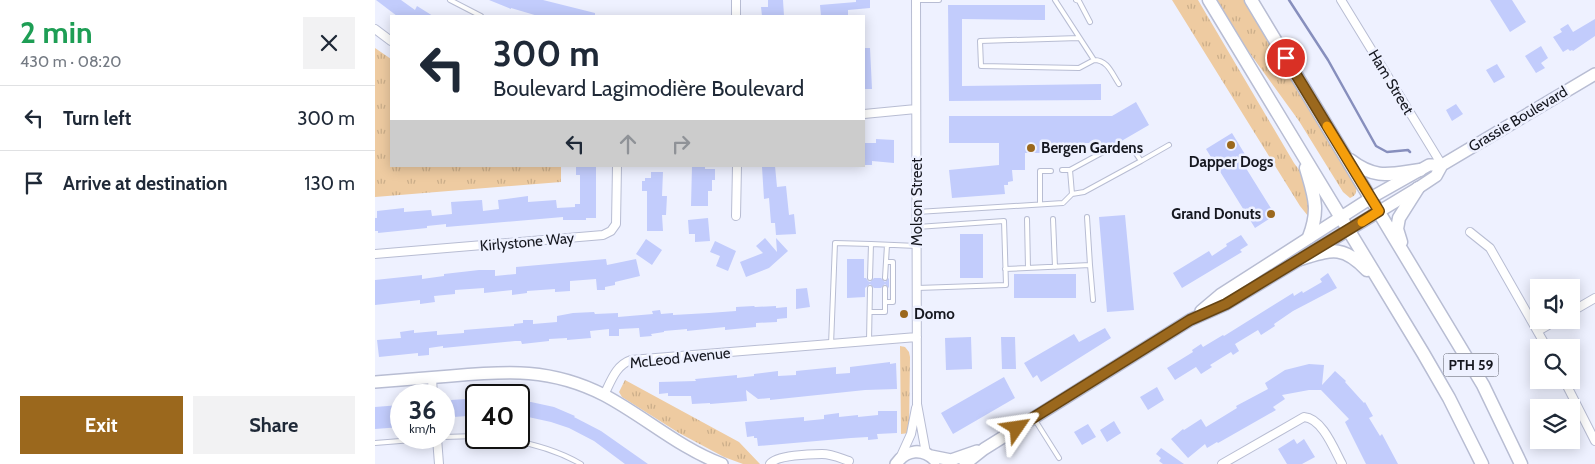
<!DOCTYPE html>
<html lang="en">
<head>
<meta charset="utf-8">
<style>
  body { margin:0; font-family:Cabin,sans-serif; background:#f2f2f3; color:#1f2937; height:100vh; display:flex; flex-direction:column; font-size:19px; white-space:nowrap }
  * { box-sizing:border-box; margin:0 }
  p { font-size:16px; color:#747a83 }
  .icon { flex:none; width:28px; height:28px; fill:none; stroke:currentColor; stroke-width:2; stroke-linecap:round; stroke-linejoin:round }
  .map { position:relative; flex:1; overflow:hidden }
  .drawer { display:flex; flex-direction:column; background:#fff; width:375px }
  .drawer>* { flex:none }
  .banner { position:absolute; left:15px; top:15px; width:475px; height:152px; border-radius:0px; box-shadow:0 2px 12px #0003; background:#fff; color:#1f2937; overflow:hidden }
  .controls { position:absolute; left:1155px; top:279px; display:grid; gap:10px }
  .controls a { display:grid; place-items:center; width:50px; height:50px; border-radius:0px; background:#fff; box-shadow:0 2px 12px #0003; font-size:25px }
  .speed { position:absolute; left:15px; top:384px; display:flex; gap:10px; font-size:25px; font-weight:700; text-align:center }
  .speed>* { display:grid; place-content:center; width:65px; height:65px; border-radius:50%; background:#fff; box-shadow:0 2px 12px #0003; line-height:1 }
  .speed small { font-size:12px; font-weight:400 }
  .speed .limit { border:2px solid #111; border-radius:8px; background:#fff; color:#111 }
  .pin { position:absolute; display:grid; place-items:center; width:42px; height:42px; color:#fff; margin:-21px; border:2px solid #fff; border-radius:50%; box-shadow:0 1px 5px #0007 }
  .me { position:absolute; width:55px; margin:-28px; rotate:58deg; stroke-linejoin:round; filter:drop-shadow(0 0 4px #0008) }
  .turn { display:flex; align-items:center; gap:18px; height:105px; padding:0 20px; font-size:22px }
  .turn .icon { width:65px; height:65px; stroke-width:2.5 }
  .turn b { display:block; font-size:35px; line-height:42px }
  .lanes { display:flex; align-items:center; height:48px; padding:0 20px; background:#0003; justify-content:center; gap:25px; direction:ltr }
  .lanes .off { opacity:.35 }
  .round { display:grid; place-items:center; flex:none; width:52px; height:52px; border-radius:0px; background:#f2f2f3 }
  .head { display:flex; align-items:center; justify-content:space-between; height:85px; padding:0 20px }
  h1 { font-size:30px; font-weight:800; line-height:38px; color:#1e9e55 }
  .action { display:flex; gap:10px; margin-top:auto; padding:10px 20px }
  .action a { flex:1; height:58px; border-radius:0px; background:#9b681d; color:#fff; font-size:20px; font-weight:800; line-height:58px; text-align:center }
  .action a+a { background:#f2f2f3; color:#1f2937 }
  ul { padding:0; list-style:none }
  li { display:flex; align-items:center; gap:15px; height:65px; padding:0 20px; border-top:1px solid #e0e1e3 }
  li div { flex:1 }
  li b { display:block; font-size:19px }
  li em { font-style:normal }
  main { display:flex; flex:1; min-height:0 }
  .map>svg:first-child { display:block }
</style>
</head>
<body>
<main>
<section class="drawer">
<div class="head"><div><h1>2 min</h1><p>430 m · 08:20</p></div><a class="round"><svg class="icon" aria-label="close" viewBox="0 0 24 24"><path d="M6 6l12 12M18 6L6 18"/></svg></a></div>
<ul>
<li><svg class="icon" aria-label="left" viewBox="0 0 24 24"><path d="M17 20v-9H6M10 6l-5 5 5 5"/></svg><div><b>Turn left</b></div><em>300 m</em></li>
<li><svg class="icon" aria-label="arrive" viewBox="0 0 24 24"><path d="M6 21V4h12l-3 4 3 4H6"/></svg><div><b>Arrive at destination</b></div><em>130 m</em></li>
</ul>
<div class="action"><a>Exit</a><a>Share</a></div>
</section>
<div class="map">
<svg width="1220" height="464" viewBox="0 0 1220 464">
  <defs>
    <pattern id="grass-tufts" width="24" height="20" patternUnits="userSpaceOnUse" patternTransform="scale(1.25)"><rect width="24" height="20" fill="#eecba1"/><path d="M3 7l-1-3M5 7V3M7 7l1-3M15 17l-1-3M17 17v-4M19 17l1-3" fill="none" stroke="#cbae8a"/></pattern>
  </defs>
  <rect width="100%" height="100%" fill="#eef1ff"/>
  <path fill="url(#grass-tufts)" d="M797,0H823L919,163L928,175L937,216H933L925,206Z
    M841,0H869L979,182C982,189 983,195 975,198L968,192L924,121L871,48Z
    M0,48L16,59V166H186V182L0,197Z
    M525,346L530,347L534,352L535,357L534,433L526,434Z
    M250,380L364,442L385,464H368L349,457L304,433L247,397L244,392Z"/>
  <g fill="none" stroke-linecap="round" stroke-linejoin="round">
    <path stroke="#878fbd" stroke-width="2.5" d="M914,0L953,60L1001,146L1012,152L1033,150L1035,152"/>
  </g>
  <path fill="#c2ccfc" d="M1,0H26L40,10L42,6L58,16H22Z
    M114,0H168L220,13V16H163L136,8V9Z
    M393,0H408L409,16H387L386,7H393Z
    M481,0H495V8L473,10V16H446L445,5L481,2Z
    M1115,0H1137L1151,22L1135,32Z
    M573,5H670V20L587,19V86L726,84V100L574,101Z
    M1220,19V36L1198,51L1197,50L1195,51L1193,49L1188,52L1178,37L1187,32L1185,29L1193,24L1198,32Z
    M1166,46L1173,58L1166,63L1170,68L1161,73L1150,56Z
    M489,48H495L497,89H489Z
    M1122,64L1130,77L1119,83L1111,70Z
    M761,102L774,125L743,143H688V153H650V170H637L638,181L633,182V185H629L630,194L577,198L574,170L624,165V143H574V116H737Z
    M1081,104L1088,114L1077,121L1071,110Z
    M857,133L871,156L869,165L897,210L894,219L880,228L831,149Z
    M501,139L519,140V163L497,161V165H489V143H501Z
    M201,166H221V218H211V220H188V217L71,227V224L52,226V228L3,233V231H0V218H2V211L29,208V212L56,210L57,216L77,214L76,202L107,200L108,211L124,209L123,200L153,196V202L181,200L182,208L200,207V204H205V175H201Z
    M317,166H330V169H340V180H337V191H333V206H316Z
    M400,166L402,187L411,186L414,215L419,214L421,234L401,235L400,223H396L394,198L389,199L387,167Z
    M276,172H288L287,196H292L291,215H287L288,231H272V191H267V181H270V178H276Z
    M750,215L759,310L732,312L724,217Z
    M333,218L335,241L320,242V234H314L313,220Z
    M585,234H608V278H585Z
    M866,235L873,245L865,250L867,252L807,288L798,273L834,251L837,256L852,246L851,244Z
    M390,238L402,252L401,238L413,251L394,268L371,277L365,262L388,253L381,246Z
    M271,239L287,250L277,265L261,254Z
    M340,241L361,251L353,271L341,266L345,256L335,252Z
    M231,259L232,265L261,259L265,276L240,282V285L230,287V290H222L221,279L195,281V291L180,292V289L152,291V293L137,295V290L109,293V288L80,290V294L59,296L60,302L45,304V300L0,305V280L47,275V279L69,276V274L104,270H120V276L141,274V267Z
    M472,259H489V278H491L493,281L495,282L499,278H506L510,282L514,278V288L510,284L506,288H499L495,284L490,288V297L472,298Z
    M953,273L962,288L918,311L899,324L900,326L886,335L883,330L860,344L864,351L858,355L856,352L835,365L837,367L826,374L821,367L800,380L792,368L818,352L817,350L826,344L828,347L848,335L849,336L918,293L919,296L927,291L928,293L947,282L945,279Z
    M639,274H701V298H639Z
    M432,288L435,307L421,309V289Z
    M379,306L380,307L401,306V308L412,307V318L402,319V322L381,323V327L360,329L350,330V327L312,331V329L289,331V332L276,334L277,336L265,337L264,328L244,329V336H234V329L215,331L216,338L192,340V338L174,339V341L147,344L146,341H140L68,348V346L54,348V355L43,356V353L4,357L2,340L26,338L25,332L39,330V333L62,331V335L89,333V330L139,326V324L148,323V320H158V324L182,322V316L198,313L219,312L220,314L243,313V317L278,314L277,311L285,310L286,314L298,313V315L334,313L361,311V307Z
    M730,328L736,338L666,382L662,375L658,378L649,363L699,334L704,342Z
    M596,337L597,369L571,370L570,338Z
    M626,337H640L641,369H627Z
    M515,362V364L521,363L522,389L490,390L395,400V398L383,399L371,390L372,401L335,404V403L317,404L316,396H293V393L284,394V382L321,381L320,379L362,375V378L379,376V374L403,371V376L421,375V371L461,367V374L475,373V367Z
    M934,364L949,365L947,385L960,371L971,381L970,382L989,403L990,402L998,416L994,418L1005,436L1007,434L1023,464H991L970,422L974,419L946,390H934L907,395L910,399L898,407L901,410L843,443L842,442L832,448L830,444L813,458L796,439L808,429L809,430L826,419L831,427L862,408L861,406L893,389L890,383L910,370Z
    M629,377L640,398L578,434L566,413Z
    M782,387L789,400L773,410L765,397Z
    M91,399L93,416L78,417L76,400Z
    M144,402H156L179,407L200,416L199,417L226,431L273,464H250L219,441L194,428L176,422L144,415Z
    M25,405L26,427L0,429V407Z
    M503,411H522V433L502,434L503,439L493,440V437L476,438L383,446L382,438H379V436L372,437L370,422L429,417V421L449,419V415L464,413V417L483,415V417L503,415Z
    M739,421L746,433L732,442L725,430Z
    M713,424L721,437L707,445L699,432Z
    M919,439L922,444L929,439L940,457L927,464H912L903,449Z
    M786,448L809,464H788L784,461L786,458L781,454Z"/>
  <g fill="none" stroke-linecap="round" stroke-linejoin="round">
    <defs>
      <path id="lane" d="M75,0L106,16
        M541,0H564
        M680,0L719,60L704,68L606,66L605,41L704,38
        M701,0L704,1L715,22
        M719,60C733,60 737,74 744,84
        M687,170H695
        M697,194L709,192L766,161
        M665,204V171H676
        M542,212L688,203L697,194L695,170L730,151L758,149L766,161L794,145
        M652,219L653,268
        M678,219L680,267
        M542,227L629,221L631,285L542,288
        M715,265L718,300
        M630,269L715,265L712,217
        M495,278L496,244L542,246
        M510,278L512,245
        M510,302H518V262H511
        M495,312H510V288
        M494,341L495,288
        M456,345L460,243L496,244
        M660,420L684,458
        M69,437L101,436
        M118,438C148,441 180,449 206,464
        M0,443L63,438"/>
      <path id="street" d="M361,0V16
        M541,0L542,404L551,453
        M966,0L1067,165
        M0,29L16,41
        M489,114L541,109
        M361,216L362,166
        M1095,232L1115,248L1172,348
        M0,254L228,235L236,231L241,224L242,166
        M1196,312L1220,298
        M1163,331L1182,320
        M57,378L58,395
        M1189,380L1220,441
        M229,395C236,381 241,365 256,360L542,337
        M62,438L64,464
        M526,456L536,434L541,408
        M395,464C401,455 436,454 447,454C457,454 465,458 474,461
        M847,464L929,417C947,418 959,449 967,464"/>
      <path id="secondary" d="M826,311L845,295L999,196L1054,165H1067L1220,74
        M0,382C25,380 51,378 76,376C133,371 176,368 229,395C269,416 304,448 347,464
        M556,456L576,460L602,451
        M521,464C531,449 548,448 560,460
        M590,464L609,449L815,320L851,304L1043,188L1061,176L1067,165"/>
      <path id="primary" d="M834,0L1048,353L1074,398L1107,464
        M876,0L1108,385L1146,464
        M975,160C1001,180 1015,174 1045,170
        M931,168C939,196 945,209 934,237
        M1026,242L1022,229L1024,218L1043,188
        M925,259C956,250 967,244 992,270"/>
    </defs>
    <use href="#lane" stroke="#b8bdd3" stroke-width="6"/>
    <use href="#street" stroke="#b8bdd3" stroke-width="10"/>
    <use href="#secondary" stroke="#b8bdd3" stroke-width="14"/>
    <use href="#primary" stroke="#b8bdd3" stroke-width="15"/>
    <use href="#lane" stroke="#fff" stroke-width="4"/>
    <use href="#street" stroke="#fff" stroke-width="8"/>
    <use href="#secondary" stroke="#fff" stroke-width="11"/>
    <use href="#primary" stroke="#fff" stroke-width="12"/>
  </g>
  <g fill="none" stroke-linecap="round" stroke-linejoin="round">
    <defs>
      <path id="route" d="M642,428L815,320L851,304L1004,211L911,58"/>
    </defs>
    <use href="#route" stroke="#654413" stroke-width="12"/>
    <use href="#route" stroke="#9b681d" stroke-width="9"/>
    <path stroke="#f59e0b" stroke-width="9" d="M952,126L1004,211L987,222"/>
  </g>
  <g fill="#9b681d" stroke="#eef1ff" stroke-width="2">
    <circle cx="856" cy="145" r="5"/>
    <circle cx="656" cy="148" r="5"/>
    <circle cx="896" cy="214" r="5"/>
    <circle cx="529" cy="314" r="5"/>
  </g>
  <g text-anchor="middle" stroke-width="5" stroke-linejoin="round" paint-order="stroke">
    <rect fill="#eef1ff" stroke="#575963" stroke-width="1" x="1068.5" y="353.5" width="55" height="23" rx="4"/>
    <g font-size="14" font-weight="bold" fill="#161820">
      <text x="1096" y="370">PTH 59</text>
    </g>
    <g font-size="15" fill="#161820" stroke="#eef1ff">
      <text transform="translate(1016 82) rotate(59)" y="5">Ham Street</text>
      <text transform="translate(1143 119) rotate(-31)" y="5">Grassie Boulevard</text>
      <text transform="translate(542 202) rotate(-90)" y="5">Molson Street</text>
      <text transform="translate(152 242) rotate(-5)" y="5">Kirlystone Way</text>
      <text transform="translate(305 358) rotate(-6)" y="5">McLeod Avenue</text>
    </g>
    <g font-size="15" font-weight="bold" fill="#161820" stroke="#eef1ff" text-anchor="start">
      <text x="666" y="153">Bergen Gardens</text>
      <text x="856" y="167" text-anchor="middle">Dapper Dogs</text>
      <text x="886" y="219" text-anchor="end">Grand Donuts</text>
      <text x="539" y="319">Domo</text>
    </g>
  </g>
</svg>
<div class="controls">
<a><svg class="icon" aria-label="sound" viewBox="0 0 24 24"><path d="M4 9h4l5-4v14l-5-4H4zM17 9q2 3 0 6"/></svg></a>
<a><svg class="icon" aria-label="search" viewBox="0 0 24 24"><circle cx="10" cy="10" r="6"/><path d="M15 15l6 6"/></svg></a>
<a><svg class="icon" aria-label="layers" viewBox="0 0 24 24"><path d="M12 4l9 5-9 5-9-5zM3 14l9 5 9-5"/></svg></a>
</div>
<div class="speed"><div>36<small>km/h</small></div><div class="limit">40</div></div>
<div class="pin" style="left:911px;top:58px;background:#d93025"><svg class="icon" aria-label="arrive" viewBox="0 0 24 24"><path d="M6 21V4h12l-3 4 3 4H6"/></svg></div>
<svg class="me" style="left:642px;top:428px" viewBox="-20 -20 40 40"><path d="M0-17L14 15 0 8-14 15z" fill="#9b681d" stroke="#fff" stroke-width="4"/></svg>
<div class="banner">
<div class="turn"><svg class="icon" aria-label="left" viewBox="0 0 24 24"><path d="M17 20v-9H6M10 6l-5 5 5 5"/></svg><div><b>300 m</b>Boulevard Lagimodière Boulevard</div></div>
<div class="lanes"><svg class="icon" aria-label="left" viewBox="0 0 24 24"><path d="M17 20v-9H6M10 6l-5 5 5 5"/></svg><svg class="icon off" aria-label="ahead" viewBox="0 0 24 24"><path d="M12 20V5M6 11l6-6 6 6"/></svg><svg class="icon off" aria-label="right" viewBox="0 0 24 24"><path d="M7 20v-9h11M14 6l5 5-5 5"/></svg></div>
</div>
</div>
</main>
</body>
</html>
